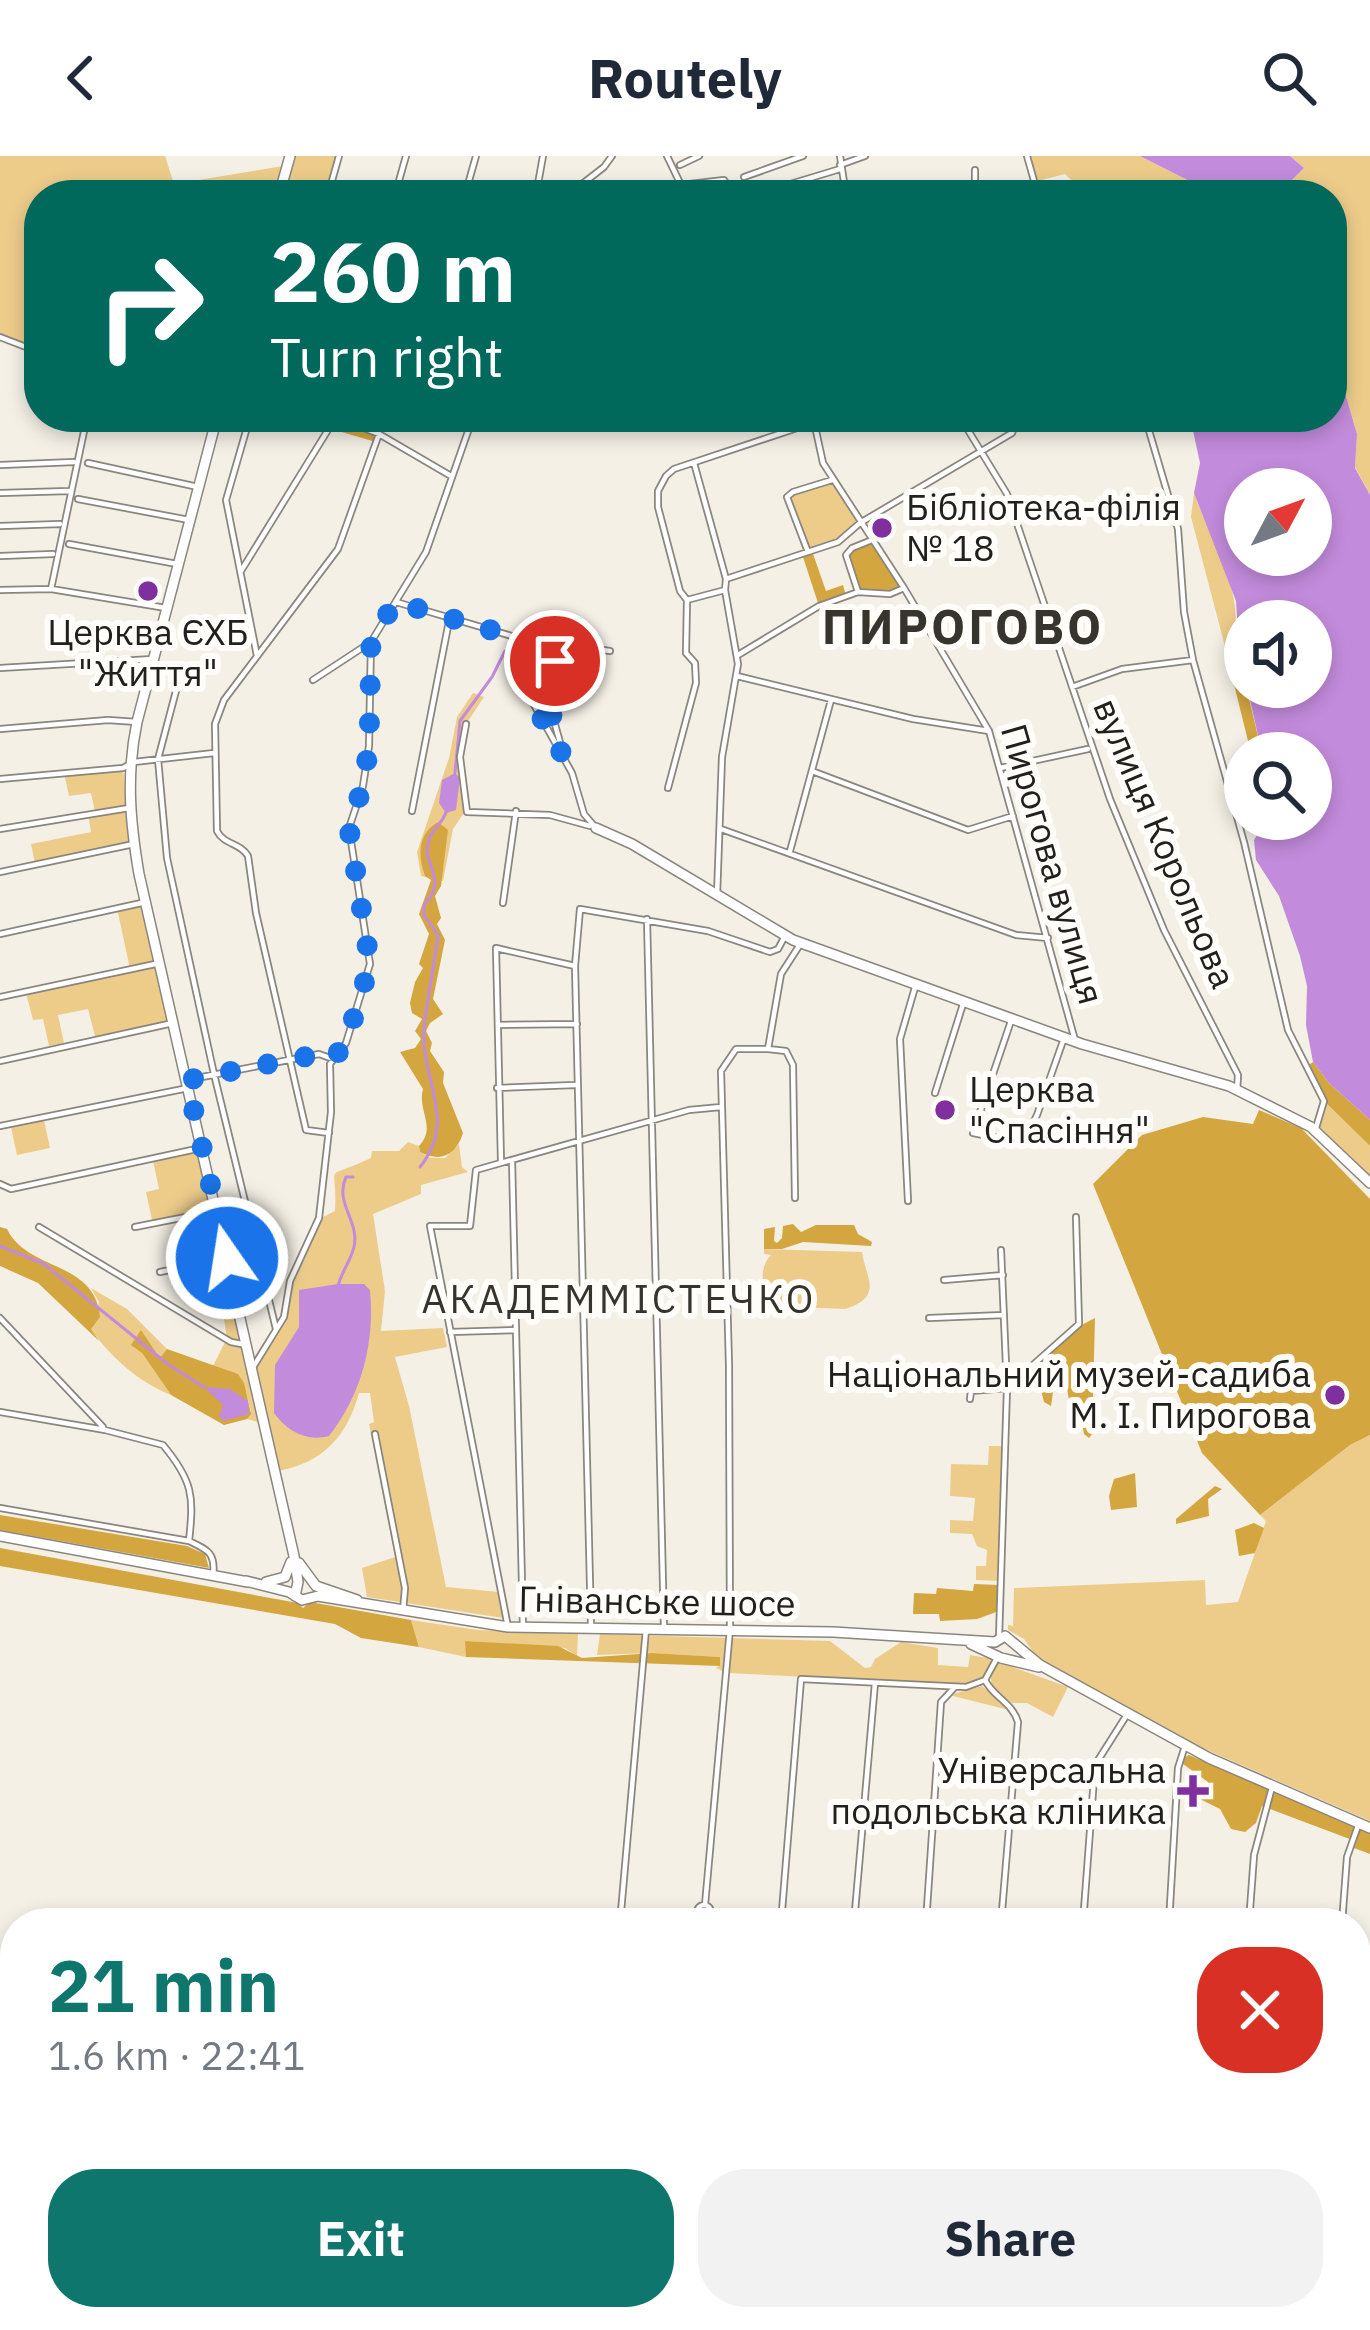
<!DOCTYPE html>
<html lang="en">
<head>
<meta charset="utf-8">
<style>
  body { margin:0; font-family:"IBM Plex Sans",sans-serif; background:#f2f2f3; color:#1f2937; height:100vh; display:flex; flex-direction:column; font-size:45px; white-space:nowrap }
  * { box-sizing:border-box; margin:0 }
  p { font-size:39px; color:#747a83 }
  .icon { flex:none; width:66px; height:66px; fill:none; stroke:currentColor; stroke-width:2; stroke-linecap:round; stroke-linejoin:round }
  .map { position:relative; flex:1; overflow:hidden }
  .panel { position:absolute; left:0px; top:1752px; width:1371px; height:423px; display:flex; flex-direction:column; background:#fff; border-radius:48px 48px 0 0; box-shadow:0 6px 18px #0003 }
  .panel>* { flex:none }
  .top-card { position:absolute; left:24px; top:24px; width:1323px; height:252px; border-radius:48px; box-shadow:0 6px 18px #0003; background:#00695c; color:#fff; overflow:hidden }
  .needle { width:78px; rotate:49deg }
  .tools { position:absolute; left:1224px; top:312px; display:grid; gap:24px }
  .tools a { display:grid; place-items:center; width:108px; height:108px; border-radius:50%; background:#fff; box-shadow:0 6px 18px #0003; font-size:60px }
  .pin { position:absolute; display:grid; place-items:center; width:102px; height:102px; color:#fff; margin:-51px; border:6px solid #fff; border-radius:50%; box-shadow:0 3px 12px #0007 }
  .me { position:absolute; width:132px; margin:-66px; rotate:347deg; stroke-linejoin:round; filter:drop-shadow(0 0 9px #0008) }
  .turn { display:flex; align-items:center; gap:42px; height:252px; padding:0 48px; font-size:54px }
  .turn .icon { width:156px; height:156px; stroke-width:2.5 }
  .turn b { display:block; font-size:84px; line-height:102px }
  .round { display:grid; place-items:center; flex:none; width:126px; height:126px; border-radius:48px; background:#f2f2f3 }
  .headline { display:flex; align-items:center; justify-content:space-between; height:204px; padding:0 48px }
  h1 { font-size:72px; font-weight:800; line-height:90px; color:#0f766e }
  .button { display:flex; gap:24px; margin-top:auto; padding:24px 48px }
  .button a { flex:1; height:138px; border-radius:48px; background:#0f766e; color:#fff; font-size:48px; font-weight:800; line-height:138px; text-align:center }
  .button a+a { background:#f2f2f3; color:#1f2937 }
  header { display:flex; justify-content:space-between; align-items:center; height:156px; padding:0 48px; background:#fff; font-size:54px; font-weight:800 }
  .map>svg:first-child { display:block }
</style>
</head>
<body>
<header><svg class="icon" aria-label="back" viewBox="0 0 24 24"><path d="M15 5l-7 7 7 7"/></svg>Routely<svg class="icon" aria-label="search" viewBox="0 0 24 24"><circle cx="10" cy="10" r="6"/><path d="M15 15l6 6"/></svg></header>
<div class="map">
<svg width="1370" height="2174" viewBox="0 0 1370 2174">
  <rect width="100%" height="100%" fill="#f4f0e6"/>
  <path fill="#edcc8a" d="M0,0H165L174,28L283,10L275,39H39V196L0,181Z
    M294,0H339L328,39H283Z
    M1027,0H1140L1217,39H1086L1065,18L1034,26Z
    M1290,0H1370V339L1355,311L1357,278L1343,230L1332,163V39H1286L1289,27L1304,12Z
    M833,324L860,367L838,386L808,396L787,345L789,338Z
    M1194,337C1211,386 1254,449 1227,498L1191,361Z
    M473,537L484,541L466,568L460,601L464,657L453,673L443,725L421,720L417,696L449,602L457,561Z
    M123,612L130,689L35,708L31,688L91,676L88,658L95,656L91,637L69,640L64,617Z
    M141,747L169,868L96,884L88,853L58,859L64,887L49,890L43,863L33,864L26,837L130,813L117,752Z
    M1324,945L1370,990V1020L1318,970Z
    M44,964L50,992L17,999L11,971Z
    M408,986L419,990L420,996L431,1002H445L459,988L462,1011L468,1016L421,1029V1038L373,1058L385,1135L381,1175L443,1172L447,1191L395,1201L409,1250L446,1431L499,1436L503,1462L367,1441L362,1412L395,1401L369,1268L374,1266L370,1237H359C347,1281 322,1307 278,1315L253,1213L284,1161L287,1134L302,1095L321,1062L335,1055C338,1003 320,1026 371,1002L372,995H399Z
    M199,995L212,1053L152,1064L146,1036L159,1033L153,1005Z
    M213,1058L222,1101L192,1107L187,1082L208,1078L204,1060Z
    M764,1093L862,1096C865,1120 885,1141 845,1153L775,1150C762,1137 757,1113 771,1099L764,1098Z
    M228,1124L258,1266L247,1263L251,1255C244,1228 241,1218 213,1210L227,1182L218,1126Z
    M91,1132L127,1153L167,1193L161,1203L141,1175L142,1197L171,1239C140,1227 110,1201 91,1173L99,1146Z
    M1370,1279V1665L1193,1588L1037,1502L1024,1483L1008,1474V1469L1013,1470L1014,1432L1205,1424L1206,1449L1238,1446L1266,1365L1260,1359L1350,1289Z
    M989,1290H1004L1000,1425L976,1424V1410H986L987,1394L977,1390L972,1378L950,1377V1364L973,1365L975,1342L950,1340L951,1308L988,1309Z
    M411,1464L478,1474L578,1478L577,1500L565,1492L466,1485V1501L419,1491Z
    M600,1478L830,1485L865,1512L871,1511L875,1503L901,1486L938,1492V1509L968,1511L970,1499L993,1503L982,1523L968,1529L727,1517L716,1512L720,1509L719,1501L652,1497L597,1499Z
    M999,1506L1068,1531L1053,1561L1027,1547H1012L992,1532L990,1515Z
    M982,1530L1007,1550L1009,1554L949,1539Z
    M1365,2110H1370L1363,2119L1370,2127V2138H1365L1370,2139V2172H1365L1363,2163L1348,2162L1356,2160V2142L1364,2141V2138L1356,2137V2115L1362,2117Z"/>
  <path fill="#d4a63f" d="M290,261H335L379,278L376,286Z
    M872,384L904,432L890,438H861L847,397Z
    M812,395L826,435L843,429L846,440L819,450L802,398Z
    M1228,504L1245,526L1262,597H1251Z
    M438,666L448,674L441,730L435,740L441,762L437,768L445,784L433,843L443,858L430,867L426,875L432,887L430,895L444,916L443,927L463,977C456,999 441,1007 420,996L419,990C437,971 417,955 423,933L400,896L415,892L421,883L415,875L422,863L412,857L410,847L415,826L423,812L419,808L429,778L419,758L431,724L425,720C418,700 417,678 438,666Z
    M1313,906L1329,927L1370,964V990L1324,945L1306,911Z
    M1259,954L1301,972L1370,1043V1279L1350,1289L1260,1359L1202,1297L1093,1028L1142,979L1203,961L1253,968Z
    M793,1068L801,1076L816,1069H854L858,1078L872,1086L871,1090L803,1086L782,1093H764V1073L775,1071L774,1085L777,1087L782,1082L783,1070Z
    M0,1071L7,1073C28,1116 95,1104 100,1161L91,1173L99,1185L38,1127L0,1110Z
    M1095,1162L1092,1278L1089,1282L1084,1278L1080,1256L1069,1245L1063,1205L1057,1209L1051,1250L1044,1246L1037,1218L1022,1230L1015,1225L1076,1172Z
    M141,1174L160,1202L167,1193L238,1218L244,1227L251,1258L247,1263L224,1269L171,1239L142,1197L131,1189Z
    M1135,1317L1137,1351L1111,1354L1109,1340L1114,1323Z
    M1215,1330L1222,1333L1208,1343L1209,1360L1176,1368V1363Z
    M0,1359L187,1390L205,1398L209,1412L0,1374Z
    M1254,1367L1264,1372L1255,1397L1239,1400L1235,1374Z
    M0,1392L298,1447L303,1452L310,1446L411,1464L419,1491L361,1482L335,1468L0,1410Z
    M974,1428L999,1429V1455L977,1463L940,1465L939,1458H913L914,1437L936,1438L937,1432L973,1435Z
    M465,1485L558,1490L582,1502L652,1497L720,1501V1510L466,1501Z
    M1189,1599L1370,1677V1698L1354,1692L1355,1685L1262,1650L1256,1667L1245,1676L1231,1673L1220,1653L1200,1643L1208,1626L1183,1608V1602Z
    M0,1939L15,1944V2160H556L559,2174H0Z"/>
  <path fill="#c38bdc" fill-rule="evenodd" d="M1140,0H1290L1304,12L1289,27L1286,39H1217Z
    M1332,163L1343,230L1357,278L1355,312L1370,339V964L1329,927L1313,906L1306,869L1307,830L1300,800L1279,740L1256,704L1254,684L1267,663H1311V597H1262L1247,531H1311V465H1245V526L1227,498L1238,477L1236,445L1194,337L1200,307L1190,261H1332ZM1245,333H1311V399H1245Z
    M455,617L460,622L456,654L446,657L439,647L442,624Z
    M338,1128H364L370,1134C375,1186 362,1238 329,1280C306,1286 287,1275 274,1257L275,1209L299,1171V1134Z
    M204,1231L230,1233L248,1245L249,1258L223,1265L219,1260L223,1249Z"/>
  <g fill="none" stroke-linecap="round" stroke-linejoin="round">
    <path stroke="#c38bdc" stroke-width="3" d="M455,617L460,565L492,521L505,495
      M420,1011C458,963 421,925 424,874C427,842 434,811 438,779L424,759V749C451,719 418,710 430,681C434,671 443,667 446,656
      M0,1090L44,1108L169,1209L204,1231
      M338,1130C341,1117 351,1104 354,1091C360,1065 334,1047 346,1021H353"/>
    <defs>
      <path id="street" d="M667,0L681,29L724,24L734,39
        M840,0L846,39
        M1027,0L1038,39
        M680,9L699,0
        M840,9L865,0
        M744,21L803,0
        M328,39L339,0
        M395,39L406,0
        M465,39L476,0
        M536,39L543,0
        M568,39L604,11L612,0
        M754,39L840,13
        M975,39V14
        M0,181L39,196
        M193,261L214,269
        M250,261L226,344L257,500
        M335,261L379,278L451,320
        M813,261L823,307L904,432L989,575L1075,884
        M960,261L1007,338L1110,643L1164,774L1238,919L1237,935
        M1145,261L1178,373L1184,456L1193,504L1244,686L1288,874L1324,945L1315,975
        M88,307L198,331
        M694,307L726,423L725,434
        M0,309L74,306
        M0,337L69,335
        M78,343L189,364
        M0,370L60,368
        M872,384L852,392L846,399L858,436L890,438L904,432
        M69,388L177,408
        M808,396L787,341L793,336L832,324
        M0,400L53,398
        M241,415L336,261
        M726,423L838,386L860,367L1012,277L1019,261
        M51,433L87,261
        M0,434L51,433L166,452
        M396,446L515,481L521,489L533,547L572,617L584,658L596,672
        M738,499L819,450L858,436
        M0,512L153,503
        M181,516L158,603L167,702L214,918L276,1173
        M737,520L913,563L989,575
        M313,524L371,486
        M1072,531L1122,513L1193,504
        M466,568L460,601L467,656L550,659L590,670
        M0,573L108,564L137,566
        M561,590C553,558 531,508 574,490L610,495
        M1000,612L1088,593
        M812,615L968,674L1013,660
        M0,623L123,612L134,606L214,597
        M668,632L696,527L695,507L686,497L687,444
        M412,655L450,460
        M0,673L129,652
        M721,673L1016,779L1048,782
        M790,695L831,544
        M0,716L134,688
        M717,740L722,601L738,508L725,434L687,444L680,435L658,351V335L666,320L674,313L812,267
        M503,747L516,655
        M647,763L664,1471
        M0,778L146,746
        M0,841L160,807
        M1012,862L973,977L1023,987L1037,959L1063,885
        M498,869L577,868
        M768,893L786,895L793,909L795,1042
        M0,905L173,867
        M187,924L319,898L333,903
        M497,932L575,929
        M935,937L964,845
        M0,970L188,932
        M329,977L306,974L256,757L248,700C241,687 224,689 217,675L215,568L224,544L338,393L379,278
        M512,1004L523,1471
        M501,1005L496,792L575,810
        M0,1028L11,1033L201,992
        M908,1045L900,883L916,828
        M39,1071L231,1186L247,1189
        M135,1071L216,1055
        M160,1116L227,1102
        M944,1124L1003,1119
        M0,1162L103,1271
        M929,1162L1004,1159
        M450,1176L516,1174
        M252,1213L284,1161L290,1125L319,1062L331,956L330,908L346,887L370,808L349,672L363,630L369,590L371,486L426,396L473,261
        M970,1243L971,1235L1007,1232L1079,1168L1076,1061
        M0,1256L105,1274L163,1289C193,1325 194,1340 189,1385C208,1394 216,1397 213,1420
        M375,1278L405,1432L403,1455
        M0,1352L189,1385
        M591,1470L575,810L580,753L708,775L770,796L778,793L785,780
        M508,1471L430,1070H470L476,1014L689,954L721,951
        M999,1482L1007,1232L1001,1094
        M985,1524C993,1541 1012,1546 1018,1566L1001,1767
        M697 1756a7 7 0 1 1 14 0a7 7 0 1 1-14 0Z
        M705,1749L730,1473L729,1209L721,915L736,893H768L781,818L801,787
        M620,1767L646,1473
        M781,1767L801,1523L966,1531L985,1524L997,1502
        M854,1767L875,1527
        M926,1767L941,1546L954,1532
        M1083,1767L1095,1609L1128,1557
        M1169,1767L1178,1612L1185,1590
        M1249,1767L1254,1699L1272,1631
        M1342,1767L1347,1701L1359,1667
        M1356,2041L1370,2042
        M832,2160L831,2168L1199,2174
        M1197,2173V2160"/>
      <path id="secondary" d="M279,39L290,0
        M217,261L137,566C126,619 130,665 139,718L294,1400L298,1426L295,1440
        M596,672L632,688L793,784L1082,888L1229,930L1311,971L1370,1027
        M0,1380L248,1426
        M299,1407L316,1430L357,1444
        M246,1425L289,1436L302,1444L318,1440L508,1471L833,1476L995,1486L1005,1480L1040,1509L1209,1602L1370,1672
        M266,1426L285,1421L291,1406
        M971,1488L1001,1502L1039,1511"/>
    </defs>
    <use href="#street" stroke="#8a867e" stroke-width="8"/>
    <use href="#secondary" stroke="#8a867e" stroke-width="12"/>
    <use href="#street" stroke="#fff" stroke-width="4.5"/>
    <use href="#secondary" stroke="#fff" stroke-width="9"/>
  </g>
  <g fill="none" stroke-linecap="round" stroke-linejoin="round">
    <path stroke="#1a73e8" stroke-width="21" stroke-dasharray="0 37.8" d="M227,1102L187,924L319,898L333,903L346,887L370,808L349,672L363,629L369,590L371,486L395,446L515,481L521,489L533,547L561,596L547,540L555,505"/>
  </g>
  <g fill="#802f9f" stroke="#fffdf9" stroke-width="4.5">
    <circle cx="882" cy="372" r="12"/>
    <circle cx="148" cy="435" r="12"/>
    <circle cx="945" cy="954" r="12"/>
    <circle cx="1335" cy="1239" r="12"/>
    <path d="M1187 1617h12v12h12v12h-12v12h-12v-12h-12v-12h12z"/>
  </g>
  <g text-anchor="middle" stroke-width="12" stroke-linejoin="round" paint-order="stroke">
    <g font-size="36" fill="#22201d" stroke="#fffdf9" text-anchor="start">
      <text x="906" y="364">Бібліотека-філія<tspan x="906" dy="41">№ 18</tspan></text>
      <text x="148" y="489" text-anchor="middle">Церква ЄХБ<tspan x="148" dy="41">"Життя"</tspan></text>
      <text x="969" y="946">Церква<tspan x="969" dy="41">"Спасіння"</tspan></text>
      <text x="1311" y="1231" text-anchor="end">Національний музей-садиба<tspan x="1311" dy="41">М. І. Пирогова</tspan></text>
      <text x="1166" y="1627" text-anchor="end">Універсальна<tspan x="1166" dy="41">подольська кліника</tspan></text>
    </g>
    <g font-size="36" fill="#22201d" stroke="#fffdf9">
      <text transform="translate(1165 687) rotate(67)" y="13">вулиця Корольова</text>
      <text transform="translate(1053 708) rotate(74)" y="13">Пирогова вулиця</text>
      <text transform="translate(657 1445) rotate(1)" y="13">Гніванське шосе</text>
    </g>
    <g font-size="39" letter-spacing="3" fill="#37342d" stroke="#fffdf9">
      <text x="619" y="1157">АКАДЕММІСТЕЧКО</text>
    </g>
    <g font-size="48" font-weight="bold" letter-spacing="3" fill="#37342d" stroke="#fffdf9">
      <text x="963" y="488">ПИРОГОВО</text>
    </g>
  </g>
</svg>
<div class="tools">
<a><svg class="needle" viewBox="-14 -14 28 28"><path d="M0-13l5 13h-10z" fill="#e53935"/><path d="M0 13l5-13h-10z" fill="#747a83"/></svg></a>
<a><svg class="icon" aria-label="sound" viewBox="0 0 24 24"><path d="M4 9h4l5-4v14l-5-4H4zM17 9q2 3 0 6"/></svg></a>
<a><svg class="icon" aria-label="search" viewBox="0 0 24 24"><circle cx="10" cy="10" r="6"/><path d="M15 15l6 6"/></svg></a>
</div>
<div class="pin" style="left:555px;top:505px;background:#d93025"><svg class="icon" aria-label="arrive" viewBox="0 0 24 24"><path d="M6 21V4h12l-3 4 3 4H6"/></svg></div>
<svg class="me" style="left:227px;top:1102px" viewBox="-20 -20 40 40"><circle r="17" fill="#1a73e8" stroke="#fff" stroke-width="3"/><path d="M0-11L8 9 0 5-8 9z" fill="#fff"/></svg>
<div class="top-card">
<div class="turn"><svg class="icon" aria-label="right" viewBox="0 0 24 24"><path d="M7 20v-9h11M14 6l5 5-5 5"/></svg><div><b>260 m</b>Turn right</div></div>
</div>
<section class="panel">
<div class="headline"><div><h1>21 min</h1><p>1.6 km · 22:41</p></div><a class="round" style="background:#d93025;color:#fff"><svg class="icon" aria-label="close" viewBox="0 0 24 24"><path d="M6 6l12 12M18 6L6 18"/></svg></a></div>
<div class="button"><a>Exit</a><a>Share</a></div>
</section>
</div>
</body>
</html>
